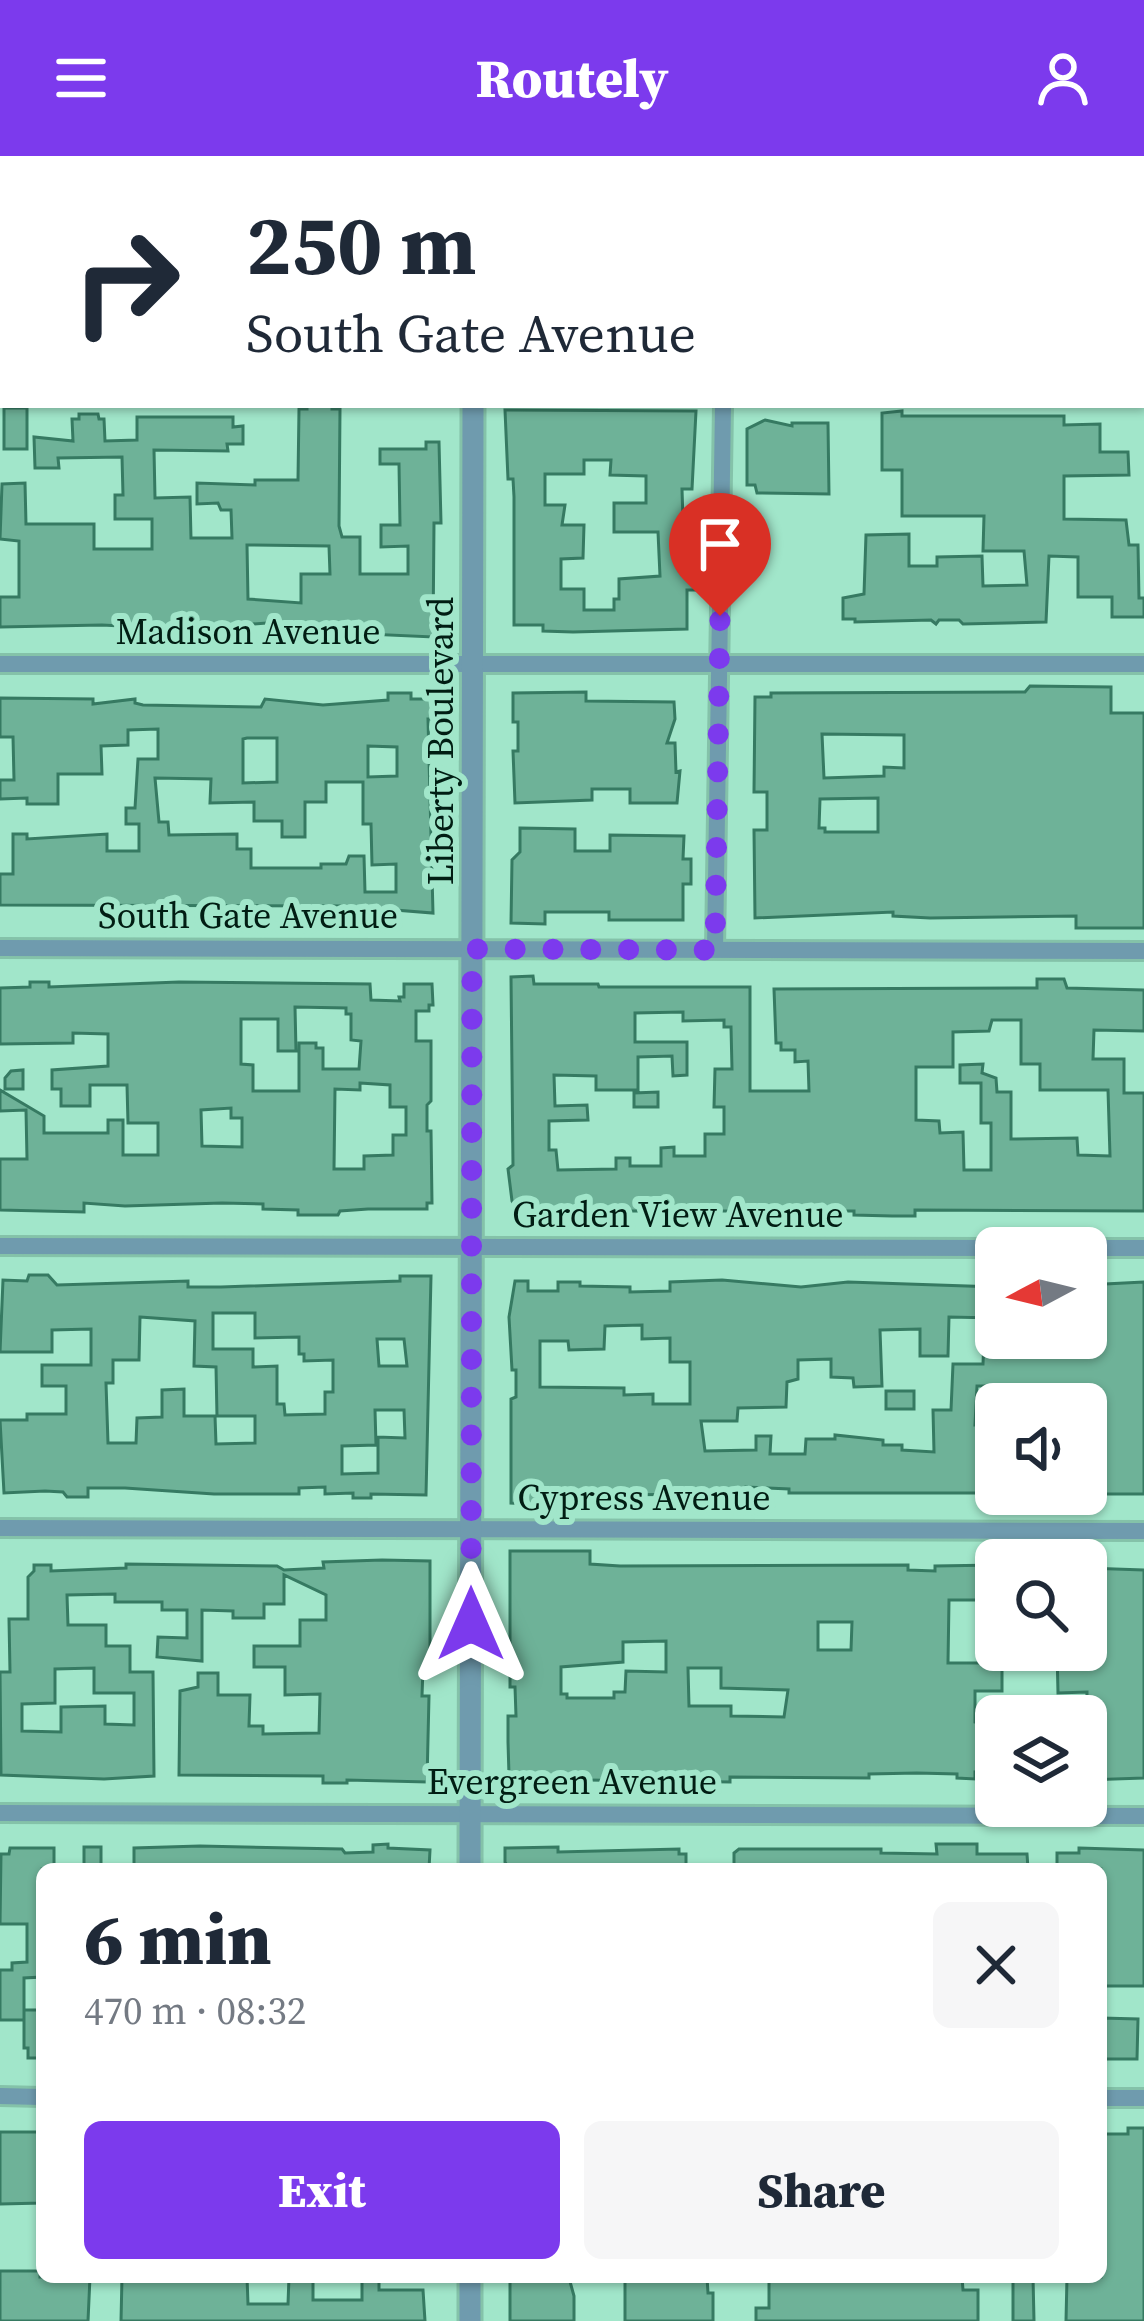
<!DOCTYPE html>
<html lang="en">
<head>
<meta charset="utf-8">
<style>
  body { margin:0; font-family:"Source Serif 4",serif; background:#f6f6f7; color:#1f2937; height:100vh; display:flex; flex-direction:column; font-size:45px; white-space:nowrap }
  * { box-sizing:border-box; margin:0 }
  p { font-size:39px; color:#747a83 }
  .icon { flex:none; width:66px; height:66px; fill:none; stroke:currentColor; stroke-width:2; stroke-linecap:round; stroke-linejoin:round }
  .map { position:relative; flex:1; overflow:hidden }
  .drawer { position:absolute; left:36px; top:1707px; width:1071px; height:420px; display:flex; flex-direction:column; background:#fff; border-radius:18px; box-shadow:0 3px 9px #0004 }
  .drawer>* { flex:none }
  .guide { position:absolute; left:0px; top:0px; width:1146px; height:252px; box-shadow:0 3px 9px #0004; background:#fff; color:#1f2937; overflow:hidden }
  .needle { width:78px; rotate:263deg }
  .fabs { position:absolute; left:975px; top:1071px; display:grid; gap:24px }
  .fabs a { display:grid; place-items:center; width:132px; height:132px; border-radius:18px; background:#fff; box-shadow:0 3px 9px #0004; font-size:60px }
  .pin { position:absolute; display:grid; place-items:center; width:102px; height:102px; color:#fff; margin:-123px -51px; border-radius:50% 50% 50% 0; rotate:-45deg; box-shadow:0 0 12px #0007 }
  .pin .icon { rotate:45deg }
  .me { position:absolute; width:132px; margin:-66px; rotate:0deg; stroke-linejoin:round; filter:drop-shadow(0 0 9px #0008) }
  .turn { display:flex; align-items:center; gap:42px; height:252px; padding:0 48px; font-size:54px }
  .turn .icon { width:156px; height:156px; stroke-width:2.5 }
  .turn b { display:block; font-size:84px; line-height:102px }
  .round { display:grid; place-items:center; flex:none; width:126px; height:126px; border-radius:18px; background:#f6f6f7 }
  .overview { display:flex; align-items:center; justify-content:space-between; height:204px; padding:0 48px }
  h1 { font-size:72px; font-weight:800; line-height:90px }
  .cta { display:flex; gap:24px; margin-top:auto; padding:24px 48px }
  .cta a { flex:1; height:138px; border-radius:18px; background:#7c3aed; color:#fff; font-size:48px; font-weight:800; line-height:138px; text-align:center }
  .cta a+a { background:#f6f6f7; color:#1f2937 }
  header { display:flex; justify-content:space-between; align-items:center; height:156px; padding:0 48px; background:#7c3aed; color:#fff; font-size:54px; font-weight:800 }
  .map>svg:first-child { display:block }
</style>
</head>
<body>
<header><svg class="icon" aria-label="menu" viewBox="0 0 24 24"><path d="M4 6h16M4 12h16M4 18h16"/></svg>Routely<svg class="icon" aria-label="person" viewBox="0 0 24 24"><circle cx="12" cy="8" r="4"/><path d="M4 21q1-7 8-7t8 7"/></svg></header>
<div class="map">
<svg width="1144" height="2165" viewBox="0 0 1144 2165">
  <rect width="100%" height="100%" fill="#a1e6ca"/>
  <path fill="#8cd8bb" d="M746,0H1144V85L1143,3Z"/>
  <path fill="#6eb298" stroke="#367a62" stroke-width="3" fill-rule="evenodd" d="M307,249H332V253H340L339,370L342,381H360V418H408V390L381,391V369H400L399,308H380V293H426V286H439L441,367H434L433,481L368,478V482H346V474L267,467L179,473L102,469L0,471V441H19V385L0,383L2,328L25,327L26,368H94V393H152V363H115V339H123L122,301L58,302L59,312H35L34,281L73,285L72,263H79V258H98L99,263H104L105,285L137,284V261H233V271L243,270V288H227L228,295L154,294L155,342L190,341L191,382H232L231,354H221L218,347L197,348V327L255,329V324H298L299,253H307ZM247,389L329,390L330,418H301V447L248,443Z
    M4,252H27V293H4Z
    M505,254L696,255L692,333H682L683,364L688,366L689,380H696V434H687V473L573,476L543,475V469H514V341L513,323H508ZM584,304H611L610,319L646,320V347H614V376H658L660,420L619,423V443H614V454H584V433H561V403L583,402L584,369H562L565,349H545V318H584Z
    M902,255V260H1064V269L1100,268V296H1128L1129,319L1064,320V363L1126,364L1129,389H1138L1139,442H1144V461H1112V441H1078V401L1049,400L1046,466L963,468L959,464H939L936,468L931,464L855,466V463H843V442L864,438L866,379L909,378V410H937V401L982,400L983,430L1027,429L1024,395H983L984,360H902V314H882V257Z
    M765,264L792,270V267H828L829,338L757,337L755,329H747V273Z
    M1030,530L1111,531V557H1144V772H1076V760L930,762L893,760V756L755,762L754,674H767V636H754L755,541H771V537L1025,536ZM822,578L904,579V612L884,611V620L824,622ZM878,642V676H825V672H819L820,643Z
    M586,536V545L674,546L675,563L667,587H675L676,616L680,615L677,647H630V633H592V644L515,647L513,595H518V566H513V537Z
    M388,537H411V543H432L433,563H428L433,757L345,750L0,749V718H13V678H27V683L107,678V695H139V668H126V652H135L138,603H158V573L128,574V589L101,590L102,618H58V648H27V642L0,643V624H14L13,581H0V542L93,543V548L135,543V547L143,549L261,551L265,543L323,549L388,544ZM247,582H277V626L243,627V583ZM368,590L397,591V620L368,621ZM155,622L211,623L210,647L254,646V665H282V681H305V646H326V626H363V668H371L372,709L396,708V736H365L364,700H349L346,708H321V712H251V693H237V678L169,679L168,666H159Z
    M520,672L575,673V695H610V679L684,680L683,703H691V728H683V764H609V756H545V768L511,767L512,704L520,696Z
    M533,820L534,828H598L599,831H750V935H809L808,905L795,906V894H781V887H776L774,833L1037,832V823H1064L1067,832L1144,834V875L1094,874L1093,903H1124V937H1144V1055L915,1054V1060H892L854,1059V1055H586L570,1057V1066L546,1067V1054H517L512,1045L508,1013L513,1009L511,821ZM683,856V865L724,864V871H731L732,913H715L714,951H724V978H705V1000H674V991L661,992V1010H630V1002H616V1013L558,1014L556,994H549V965L588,964L587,949L555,950L554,919L596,920V934H638V901L672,900L673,920L687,919V886H635V857ZM992,864H1021V908H1040V934H1108L1110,1000L1078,999L1077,982L1011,983V936H997L996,922L982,917L983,908L960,909V927H981V967H991V1014H964L963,976L940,977L939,965L916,964V911H953V876L989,875Z
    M30,826H49V831L179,826L370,828L371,844L400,845L399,841H404V828H432L433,849H429V855H416V885H431V945L427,949V975H431L432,1047H427V1053H368L340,1055L338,1059H298V1054L263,1053V1048L222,1047L125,1050L84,1047V1056L0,1054V1003H27L26,954L0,955V934L44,960V977H108V964H123V999H158V967H128L127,929H90V950H61V933H52V914L108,910V878L73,877V887L0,888V832L30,831ZM295,851L346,852V858H351V884L361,885L359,913H323V892H316V887H299V935H253V909L241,908V863H278V895H296ZM360,927L390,929V951H406V979H393V999L364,1000V1013H334L335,933L360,934ZM231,952V962H242V991L202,990L201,954Z
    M23,914V933H5V922L11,915Z
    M658,936V951H634V937Z
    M29,1119H48L57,1129L188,1125V1131H221L400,1125V1120H431L426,1339L371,1338V1342H353V1337L325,1338V1331L299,1332V1338H214L125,1332H88V1341H67L63,1336L45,1335L4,1337L0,1264H27V1258H66V1230H42V1209H91V1173L52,1174V1196H0L3,1124L27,1125ZM213,1157H255V1182L299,1181V1198H304V1205L333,1204V1236H325V1258L285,1259L284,1248H277V1210L253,1211V1193H213ZM140,1161L195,1165L194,1210L216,1211L217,1260H255V1287L216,1288L215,1260H184V1233L162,1234V1261L137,1262L136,1287H108L106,1227H113V1204H139ZM377,1183H404L407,1210H379ZM375,1254H404L405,1282L378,1281V1317L342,1318V1290L376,1289Z
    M722,1124L801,1131L848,1126L996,1131V1162L949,1161L948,1200H920V1173L880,1174L882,1230L854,1231L853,1222L831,1221V1203L798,1204V1223L787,1226L786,1251L738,1252L737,1265H701L705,1295L756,1294V1280H771L770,1298H805L806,1283H835V1279L883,1284V1289H902V1294L934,1296L933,1254H951L953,1208H983L984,1182H1086V1129L1144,1126V1338H1086V1305H1094V1232H1065L1066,1248H1018L1019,1230H977L975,1269L996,1268V1337H789V1333L746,1331V1338L590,1339V1351L528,1352V1348L511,1347V1243L516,1241V1214H512L509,1161L515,1125H528V1135H558V1126H580V1130L630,1131V1136L670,1135V1126ZM642,1169V1183L670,1182V1206H690V1248H653V1238L624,1239V1232L540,1231V1185H568L569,1194L604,1193L605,1170Z
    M886,1235H914V1253H886Z
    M510,1395H590V1408L620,1410L908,1409V1414L935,1415V1410L996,1409V1495H1002V1535H975V1566L980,1567L979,1585H996V1615L975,1616V1623L957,1622V1618L917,1617L869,1618V1622L730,1621V1626L515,1623V1619H509L508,1586V1560H516L515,1531H510ZM949,1444H982V1507H948ZM818,1466H852L851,1494H818ZM666,1485V1516L626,1515L625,1536H614V1542H567V1538H561V1511L623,1506V1486ZM688,1512H721V1532L788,1534L784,1561L731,1560V1550H689Z
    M382,1404L430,1405V1512H423L422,1540H429L427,1626L347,1624V1627H323V1620L179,1619L180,1535L198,1531V1517H218V1539H250L249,1570H263V1578L319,1577L320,1538L285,1539V1511H254V1490H300V1464H326V1439L284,1419V1448H264V1462H233V1455L202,1454V1505L157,1501L158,1481L187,1482V1454H162V1446H115V1438L67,1439L68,1469H106V1490H130V1516H153L154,1620L104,1623L1,1619L0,1516H10L9,1463H28V1421L34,1415V1409H51V1415L126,1412V1408L277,1410L284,1414L324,1412L323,1406ZM94,1512V1537H134V1569L105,1568V1550L61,1551V1576L22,1575V1548L55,1547V1513Z
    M1086,1412L1144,1414V1622L1086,1624L1087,1536L1058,1537L1057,1494H1086Z
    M388,1688V1692L430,1694L429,1713H134V1692L200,1690L342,1693L345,1697L373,1696V1689Z
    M936,1688H977V1698H1027L1028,1713H734V1697L739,1693H881V1697L937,1698Z
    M84,1691H101V1713H84Z
    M558,1691V1696L679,1693V1698H686V1713H509L505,1706V1692Z
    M10,1692H54V1713H42V1821L24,1822V1864H0V1814H12V1807L27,1806V1768H0L1,1698H9Z
    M1079,1692L1144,1694V1830H1103L1101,1713H1057V1697H1079Z
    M24,1854H42V1902H28V1892H24Z
    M1101,1862L1138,1863L1137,1903H1101Z
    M1128,1972H1144V2165H1066L1067,2121H1101V1978H1128Z
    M0,1976H42V2047L0,2048Z
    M0,2115H40V2121H90L88,2165H0Z
    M122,2121H247L248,2148H288L289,2121H313V2144H362V2123H379V2134H423L425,2165H121Z
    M625,2121H707L708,2137H713V2165H625Z
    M769,2121H962L963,2134H978V2165H756V2152H769Z
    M1013,2121H1033L1034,2165H1013Z
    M569,2122L574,2140V2165H510V2125Z"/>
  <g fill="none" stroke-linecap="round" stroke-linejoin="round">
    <defs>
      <path id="minor" d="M723,3V0
        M0,508H1144
        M0,792L1144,795
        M715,794L723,249
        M0,1090L996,1092
        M1086,1092H1144
        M0,1372L1144,1375
        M0,1657L1144,1660
        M0,1940L42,1941
        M1101,1942H1144"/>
      <path id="tertiary" d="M473,3V0
        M470,1713L473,249
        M470,2165V2121"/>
      <path id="secondary" d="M0,222H3
        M1143,224H1144"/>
    </defs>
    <use href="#minor" stroke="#84c2a9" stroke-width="22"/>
    <use href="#tertiary" stroke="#84c2a9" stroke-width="27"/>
    <use href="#secondary" stroke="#84c2a9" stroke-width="30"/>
    <use href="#minor" stroke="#6f9bae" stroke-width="16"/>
    <use href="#tertiary" stroke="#6f9bae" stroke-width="21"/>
    <use href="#secondary" stroke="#357d9a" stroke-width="24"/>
  </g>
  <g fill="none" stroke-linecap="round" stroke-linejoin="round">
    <path stroke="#7c3aed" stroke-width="21" stroke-dasharray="0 37.8" d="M471,1468L472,793L715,794L720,460"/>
  </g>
  <g text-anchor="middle" stroke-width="12" stroke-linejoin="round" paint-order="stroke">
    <g font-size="36" fill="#011d13" stroke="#a1e6ca">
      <text x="248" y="488">Madison Avenue</text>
      <text transform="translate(440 585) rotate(-90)" y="13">Liberty Boulevard</text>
      <text x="248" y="772">South Gate Avenue</text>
      <text x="678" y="1071">Garden View Avenue</text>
      <text x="644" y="1354">Cypress Avenue</text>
      <text x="572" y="1638">Evergreen Avenue</text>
    </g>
  </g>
</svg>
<div class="fabs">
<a><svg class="needle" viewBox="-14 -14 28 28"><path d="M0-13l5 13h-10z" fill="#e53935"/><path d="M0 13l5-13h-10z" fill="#747a83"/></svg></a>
<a><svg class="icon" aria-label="sound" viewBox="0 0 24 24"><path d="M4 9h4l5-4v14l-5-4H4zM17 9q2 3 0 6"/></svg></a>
<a><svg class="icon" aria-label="search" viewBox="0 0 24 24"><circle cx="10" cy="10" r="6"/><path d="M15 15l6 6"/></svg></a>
<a><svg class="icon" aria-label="layers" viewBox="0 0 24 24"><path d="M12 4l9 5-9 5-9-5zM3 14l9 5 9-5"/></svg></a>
</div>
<div class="pin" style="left:720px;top:460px;background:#d93025"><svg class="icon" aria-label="arrive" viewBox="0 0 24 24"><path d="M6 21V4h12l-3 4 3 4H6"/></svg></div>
<svg class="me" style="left:471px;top:1468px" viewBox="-20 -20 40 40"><path d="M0-17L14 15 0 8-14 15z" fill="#7c3aed" stroke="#fff" stroke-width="4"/></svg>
<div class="guide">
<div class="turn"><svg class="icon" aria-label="right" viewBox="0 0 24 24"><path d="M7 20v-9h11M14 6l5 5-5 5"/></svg><div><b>250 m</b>South Gate Avenue</div></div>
</div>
<section class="drawer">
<div class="overview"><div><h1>6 min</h1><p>470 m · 08:32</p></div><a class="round"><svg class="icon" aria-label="close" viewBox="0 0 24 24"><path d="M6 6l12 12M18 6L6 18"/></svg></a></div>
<div class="cta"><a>Exit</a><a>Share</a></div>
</section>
</div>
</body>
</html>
